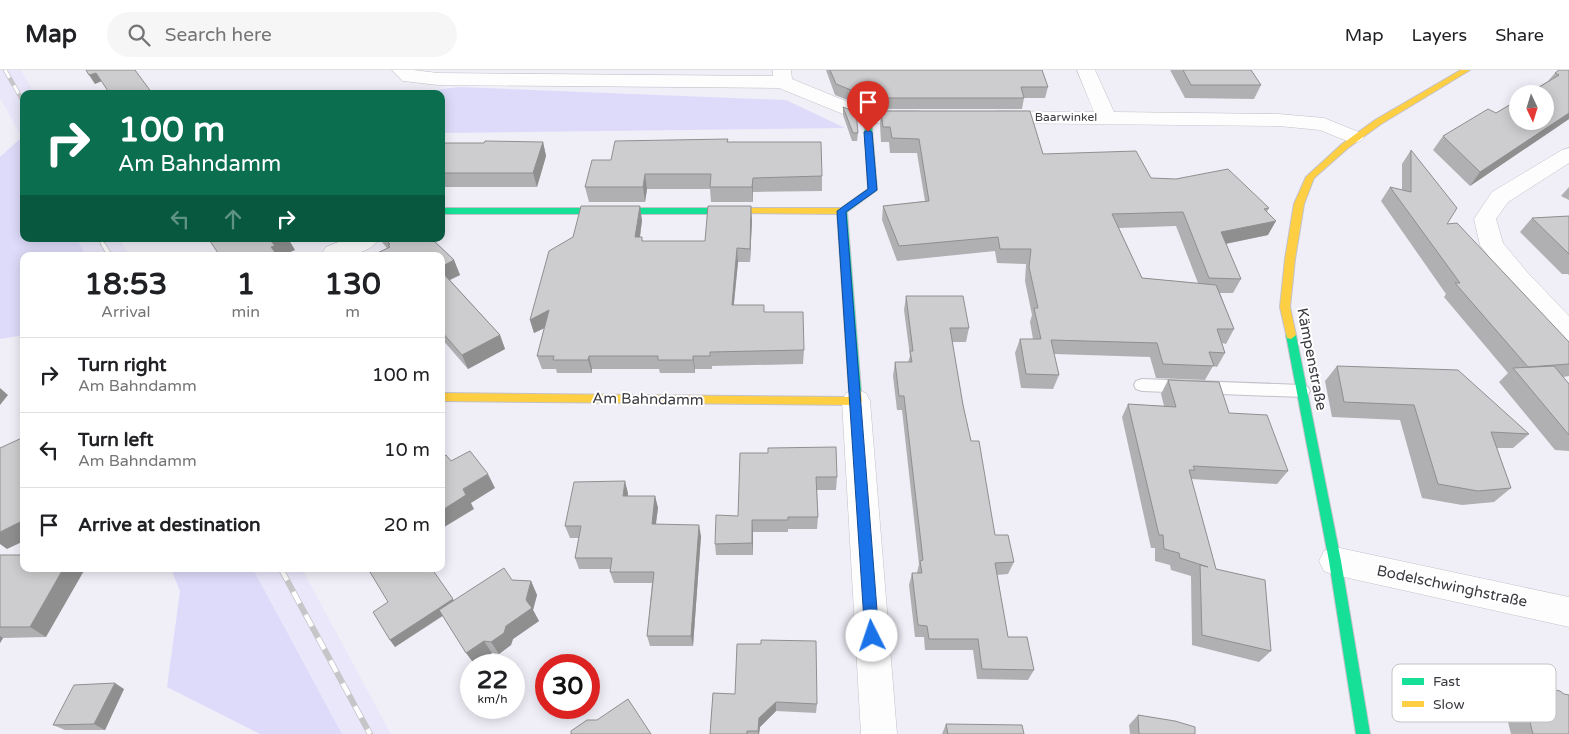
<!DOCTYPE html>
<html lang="en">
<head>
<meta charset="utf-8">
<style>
  body { margin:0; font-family:"Varela Round",sans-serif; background:#f6f6f6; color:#202124; height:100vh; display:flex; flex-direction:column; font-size:19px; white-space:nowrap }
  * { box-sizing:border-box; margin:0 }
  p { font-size:16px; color:#757577 }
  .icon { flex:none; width:28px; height:28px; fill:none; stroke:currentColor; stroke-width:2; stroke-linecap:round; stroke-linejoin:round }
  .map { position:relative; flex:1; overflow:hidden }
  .side { position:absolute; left:20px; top:182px; width:425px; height:320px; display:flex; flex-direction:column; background:#fff; border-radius:10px; box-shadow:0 2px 12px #0003 }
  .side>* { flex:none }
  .guide { position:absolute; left:20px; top:20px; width:425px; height:152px; border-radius:10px; box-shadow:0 2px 12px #0003; background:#0b6e4f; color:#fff; overflow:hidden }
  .needle { width:32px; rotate:176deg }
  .tools { position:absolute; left:1509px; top:15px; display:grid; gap:10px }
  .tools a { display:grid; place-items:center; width:45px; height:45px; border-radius:50%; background:#fff; box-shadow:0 2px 12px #0003; font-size:25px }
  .speed { position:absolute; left:460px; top:584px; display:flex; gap:10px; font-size:25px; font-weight:700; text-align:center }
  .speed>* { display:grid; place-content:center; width:65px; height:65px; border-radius:50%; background:#fff; box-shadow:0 2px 12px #0003; line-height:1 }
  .speed small { font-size:12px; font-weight:400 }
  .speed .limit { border:8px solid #d22; background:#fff; color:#111 }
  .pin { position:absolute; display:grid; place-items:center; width:42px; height:42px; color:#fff; margin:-51px -21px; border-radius:50% 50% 50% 0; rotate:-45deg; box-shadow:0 0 5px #0007 }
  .pin .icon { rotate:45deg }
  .me { position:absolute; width:55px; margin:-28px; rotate:356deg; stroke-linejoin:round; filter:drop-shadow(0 0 4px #0008) }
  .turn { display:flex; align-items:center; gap:18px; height:105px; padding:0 15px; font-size:22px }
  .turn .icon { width:65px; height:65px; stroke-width:2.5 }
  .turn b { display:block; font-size:35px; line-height:42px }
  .lanes { display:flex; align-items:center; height:48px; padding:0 15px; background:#0003; justify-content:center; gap:25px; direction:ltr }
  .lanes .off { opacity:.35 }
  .eta { display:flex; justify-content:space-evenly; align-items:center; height:85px; text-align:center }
  .eta b { font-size:30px; font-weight:700; line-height:35px }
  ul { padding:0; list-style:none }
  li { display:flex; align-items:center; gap:15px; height:75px; padding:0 15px; border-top:1px solid #e0e0e0 }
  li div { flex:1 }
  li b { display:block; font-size:19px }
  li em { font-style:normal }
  header { display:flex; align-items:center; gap:30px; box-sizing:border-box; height:70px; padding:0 25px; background:#fff; border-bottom:1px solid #e0e0e0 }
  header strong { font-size:24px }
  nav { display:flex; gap:28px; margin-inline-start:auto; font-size:18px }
  .search { width:350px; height:45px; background:#f6f6f6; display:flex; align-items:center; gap:12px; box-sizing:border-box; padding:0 18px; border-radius:28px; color:#757577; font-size:19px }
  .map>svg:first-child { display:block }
</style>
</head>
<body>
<header>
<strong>Map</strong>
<div class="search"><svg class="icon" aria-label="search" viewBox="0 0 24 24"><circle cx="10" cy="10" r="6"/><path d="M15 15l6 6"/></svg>Search here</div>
<nav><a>Map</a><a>Layers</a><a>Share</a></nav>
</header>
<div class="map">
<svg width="1569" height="664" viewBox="0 0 1569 664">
  <rect width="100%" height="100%" fill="#f0eff8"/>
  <path fill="#e9e7f9" d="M0,0H21L35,24H24V71L0,28Z
    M77,169H120L130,186H86Z
    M253,499H302L391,664H342Z"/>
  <path fill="#dedbfa" d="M459,17L786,30L845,58L441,63V24H403Z
    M22,67L24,71V169H77L86,186H24V265L0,269V87Z
    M171,499H253L342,664H260L167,617L180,521Z"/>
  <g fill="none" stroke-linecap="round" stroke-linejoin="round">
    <defs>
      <path id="lane" d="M1142,309L1302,315L1308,317L1310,321L1308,325L1302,327L1142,321L1136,319L1134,315L1136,311Z"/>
      <path id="street" d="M392,0H413L438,3L773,6V0H791L792,9L870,41H918L925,43L928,47L925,51L918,53H867L860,51L779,18L438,15L403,11Z
        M1077,0H1095L1114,42L1279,44L1324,48L1361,63L1364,67L1361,71L1354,73L1347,71L1320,60L1279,56L996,53L989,51L986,47L989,43L996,41L1094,42Z
        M1569,78V93L1508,132L1496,149L1503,173L1527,202L1569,246V271L1560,269L1509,214L1484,180L1480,175L1474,149L1492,122L1562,80Z
        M346,169H379C368,186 342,186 324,186L322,183L326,177Z
        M856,320L866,323L870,331L897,664H861L842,331L846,323Z
        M1335,477L1569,527V557L1335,505L1324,501L1319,491L1324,481Z"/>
      <path id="fast" d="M864,45L871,47L877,120L847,142L861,321L855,325L849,321L837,141L868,119Z
        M441,138H723L728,141L723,144H441Z
        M1291,261L1296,265L1341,491L1370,664H1356L1329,491L1286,265Z"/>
      <path id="slow" d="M1461,0H1470L1381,54L1348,78L1314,108L1304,134L1295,189L1290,237L1296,265L1291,269L1287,268L1280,237L1285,189L1294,134L1306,107L1342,74L1375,50Z
        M723,138H842L847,141L842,144L720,143V139Z
        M855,317L861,321L862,331L860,334L856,335L441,331V323L850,327L849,321Z"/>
    </defs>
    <use href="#lane" stroke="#c2c1c8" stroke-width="2"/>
    <use href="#street" stroke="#c2c1c8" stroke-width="1"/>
    <use href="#fast" stroke="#c2c1c8" stroke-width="2"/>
    <use href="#slow" stroke="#c2c1c8" stroke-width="2"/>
    <use href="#lane" fill="#fdfdfe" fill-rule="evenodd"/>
    <use href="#street" fill="#fdfdfe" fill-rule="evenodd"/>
    <use href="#fast" fill="#16e098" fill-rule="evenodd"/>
    <use href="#slow" fill="#ffcf43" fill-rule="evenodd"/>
    <defs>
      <path id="rail-far2" d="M5,0L24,33
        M100,169L104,176"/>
      <path id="rail-far1" d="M103,174L110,186"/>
      <path id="rail" d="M281,499L370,664"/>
    </defs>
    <use href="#rail-far2" stroke="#c6c5c8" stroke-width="4.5"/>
    <use href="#rail-far1" stroke="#c6c5c8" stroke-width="5.5"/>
    <use href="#rail" stroke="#c6c5c8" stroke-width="6"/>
    <use href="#rail-far2" stroke="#fff" stroke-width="3" stroke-dasharray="9" stroke-linecap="butt"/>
    <use href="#rail-far1" stroke="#fff" stroke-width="4" stroke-dasharray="11" stroke-linecap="butt"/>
    <use href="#rail" stroke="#fff" stroke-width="4.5" stroke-dasharray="13" stroke-linecap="butt"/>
  </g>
  <path fill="#b0afb1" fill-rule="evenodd" d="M826,0H1042L1048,17L1045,28H1024L1022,39H870L835,25Z
    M1170,0H1251L1261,15L1254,29L1185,28Z
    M1569,0V49L1470,116L1433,80L1443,66L1496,43L1548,11L1555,3Z
    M843,37L858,63L857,71H852L843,45Z
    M881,41L1043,84L1151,108L1269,138L1267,142L1268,165L1226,174L1241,209L1233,223H1220L1234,259L1226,274L1222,273L1225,283L1217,297L1213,296L1205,310L1156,308L1150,287L1054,284L1059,305L1053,319L1021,318L1015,283L1020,269H1033L1030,252L1032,245L1025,211L1026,194L997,193L995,181L897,191L882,150L883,136L925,131L917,83H890L889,72H881L880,55ZM1176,156L1198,213L1142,208L1119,158Z
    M543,72L546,86L537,117H441V73H484Z
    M728,72L822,106V121L753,122V132H711L710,119H647L645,132H589L585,117L611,90Z
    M1411,80L1447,154L1569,272V306L1563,307L1569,314V381L1555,380L1499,312L1508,303L1444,227L1446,224L1381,131L1390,117L1402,120V94Z
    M1569,117V130L1561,126Z
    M1569,146V205L1568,204H1562L1520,162L1532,148Z
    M642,150L640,167L643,171H705L752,150L750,192H738L734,235H764V242L804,280L803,294L712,296V299H695V303H660L659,299H592V303H557L556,299H542L537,286L544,258L534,263L530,250Z
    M380,169H432L454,190L460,205L450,210L500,265L505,279L468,299L441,268V186L387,178L381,171Z
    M906,226L969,258L966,272H952L963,335L971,371L995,465L1014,492L1008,504L997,505L1008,567L1034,600L1028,610L977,609L973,580H925L924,567H915L909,515L912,503H917L919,494L902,340H897L893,306L895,292H908L910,286L904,240Z
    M1337,296L1529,364L1513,378H1497L1511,418L1494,432L1462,435L1422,428L1400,350L1332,347L1325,311Z
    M1168,310L1229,343L1288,401L1277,414L1191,409L1216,499L1271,581L1259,592L1192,575L1191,506L1171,500L1170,495L1155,491V478H1151L1122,347L1128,334L1164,336L1161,324Z
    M740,383L837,407L836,420H817L818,447L817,459H788V462H753V485H716L715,474L738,446Z
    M628,423V426H655L658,438L656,454L701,466L693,576H650L647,566L652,513H614L610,502V499H579L575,488L579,468H570L565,456Z
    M0,485L46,567L3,568L0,573Z
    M512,510L531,511L537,525L533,540L539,551L513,569L511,575L499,584L492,583L475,595L443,546L395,577L390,570L388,532L454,531Z
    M1520,613L1569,664H1511L1501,624Z
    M124,619L105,660H65L53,655Z
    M713,623L817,634L816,643L776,641L760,657L759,664H710Z
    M1138,645L1195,664H1130L1129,655Z
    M946,654L1024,664H942Z"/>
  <path fill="#908f90" d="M96,3L102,11L95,14L89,5Z
    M1569,43V49L1470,116L1480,102Z
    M543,72L546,86L537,117L533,103Z
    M645,104L647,119L645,132L643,117Z
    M753,108V132L752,117Z
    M640,136L642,150L638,181L635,167Z
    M751,136L752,150L750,192V179Z
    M1276,151L1268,165L1214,176L1221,162Z
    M279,169H292L289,170L295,180L281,186H277L271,177L272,172Z
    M737,178L738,192L732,249V235Z
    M454,190L460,205L445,212L441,203V197Z
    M549,240L553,254L534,263L530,250Z
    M500,265L505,279L468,299L462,285Z
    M589,286L592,299V303L588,290Z
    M693,286L695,299V303L693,290Z
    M0,318L8,325L0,335Z
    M488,404L495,418L471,433L474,439L441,459V441L463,419Z
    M625,411L628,423L626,438L623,426Z
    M655,426L658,438L654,466L652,454Z
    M24,450V471L7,479L0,474V462Z
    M752,450L753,462V485L752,473Z
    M699,455L701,466L693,576L691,566Z
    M63,499H85L46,567L30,557Z
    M531,511L537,525L533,540L539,551L513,569L511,575L499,584L491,572L506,556L526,530Z
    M453,529L457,536L395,577L390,570Z
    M0,566L3,568L0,573Z
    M484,571L492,583L475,595L466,583Z
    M115,613L124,619L105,660L94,654Z
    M776,632V641L760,657L759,664H758L759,648Z"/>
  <path fill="#cdccce" stroke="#908f90" d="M86,0H135L152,23L150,24H110L96,3L89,5Z
    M830,0H1042L1048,17H1021L1024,28H871L836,14Z
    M1183,0H1251L1261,15H1191Z
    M1559,0H1569V43L1480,102L1443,66L1488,39L1496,43L1518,30V51H1545V24H1528L1559,5L1555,3Z
    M843,37L856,42L858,63H853Z
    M881,41H1030L1043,84L1136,81L1151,108L1176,109L1228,99L1269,138L1264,139L1276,151L1221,162L1241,209L1209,208L1183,142L1112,144L1142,208L1216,215L1234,259H1217L1225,283L1209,282L1214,296L1163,294L1157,273L1051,270L1059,305L1026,304L1020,269H1041L1034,238H1038L1029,197L1031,179H1000L998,167L899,176L883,136L929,131L919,69L892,68L890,57H883Z
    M728,69L727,72H821L822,106L753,108L752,117H710L711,104H645L643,117H585L592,90H611L615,71Z
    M485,71L543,72L533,103H441V73H484Z
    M1411,80L1457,138L1447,154L1457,153L1569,272V294L1528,297L1455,213H1460L1390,117L1411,122Z
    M581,136H640L635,167H642V171H705L708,136H751L750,179L737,178L732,235H764V242H803L804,280L710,282V286H693V290H658V286H589L588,290H553L554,286H537L549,240L530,250L549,181L573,167Z
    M1569,146V184L1532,148Z
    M214,169H279L272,172L275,176L271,177L278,186H220L210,171Z
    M385,169H432L454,190L441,197V186H371L390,177L388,175L390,174Z
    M441,201L500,265L462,285L441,261Z
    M906,226H963L969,258H950L963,335L971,371H979L995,465H1008L1014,492L995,493L1008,567H1027L1034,600L982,599L978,569H929L927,556L918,555L912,503H922L920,491L923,490L904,326H899L895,292H912L910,281H913Z
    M1337,296L1458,300L1529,364L1491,362L1511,418L1478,421L1438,414L1414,335L1344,332Z
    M1554,296L1569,314V365L1513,298Z
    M1168,310L1219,312L1229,343L1267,345L1288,401L1193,396L1195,400H1189L1216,499L1265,510L1271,581L1202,565L1200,495L1208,497L1180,488L1179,483L1164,479L1163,465H1159L1128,334L1176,337Z
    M24,367V450L0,462V378Z
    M836,377L837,407H816L818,447H788V450H752V473L715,474L716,445L738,446L740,383H768V378Z
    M470,381L488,404L463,419L466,425L441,441V388L446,385L451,391Z
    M625,411L623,426H655L652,454L699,455L691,566H647L654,502H610L612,488H575L581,456H565L574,412Z
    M0,485H24V499H63L30,557H0Z
    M504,498L512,510L531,511L526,530L532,538L506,556L504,563L491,572L484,571L466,583L439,540Z
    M375,499H432L453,529L390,570L373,542L388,532L370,502Z
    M761,570L816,571L817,634L776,632L759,648L758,661H747V664H710L713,623L735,624L737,574H761Z
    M115,613L94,654L53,655L74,615Z
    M1520,613L1560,621L1564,624L1569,625V664H1533Z
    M628,629L651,664H571V661L587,650H597Z
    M1138,645L1175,651L1195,657V664H1139Z
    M946,654L1022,655L1024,664H948Z"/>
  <path fill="#1a73e8" stroke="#114b97" d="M868,60L872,62L877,120L846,142L879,566L877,571L872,572L867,571L865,566L837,141L868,119L864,62Z"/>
  <g text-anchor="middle" stroke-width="4" stroke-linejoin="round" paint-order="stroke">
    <g font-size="12" fill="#3b3a41" stroke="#fff">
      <text x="1066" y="51">Baarwinkel</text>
    </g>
    <g font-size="15" fill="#3b3a41" stroke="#fff">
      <text transform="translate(1312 289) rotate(79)" y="5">Kämpenstraße</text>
      <text transform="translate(648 329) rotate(1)" y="5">Am Bahndamm</text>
      <text transform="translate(1452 516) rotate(12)" y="5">Bodelschwinghstraße</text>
    </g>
  </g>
  <rect x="1392" y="594" width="164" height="58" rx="8" fill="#fff" stroke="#c4c4c6" stroke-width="1"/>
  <rect x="1402" y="608" width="22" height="7" fill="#16e098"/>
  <rect x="1402" y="631" width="22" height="6" fill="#ffcf43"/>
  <g font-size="14" fill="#3b3a41">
    <text x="1433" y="616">Fast</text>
    <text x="1433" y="639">Slow</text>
  </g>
</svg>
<div class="tools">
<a><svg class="needle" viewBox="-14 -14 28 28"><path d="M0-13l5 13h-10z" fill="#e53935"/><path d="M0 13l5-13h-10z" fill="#757577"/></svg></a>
</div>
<div class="speed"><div>22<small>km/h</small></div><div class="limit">30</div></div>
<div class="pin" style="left:868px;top:62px;background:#d93025"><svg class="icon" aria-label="arrive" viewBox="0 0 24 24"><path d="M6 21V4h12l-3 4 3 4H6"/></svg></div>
<svg class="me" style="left:872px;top:566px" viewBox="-20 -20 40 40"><circle r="19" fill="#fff"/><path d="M0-13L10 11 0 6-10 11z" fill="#1a73e8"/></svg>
<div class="guide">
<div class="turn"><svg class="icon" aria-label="right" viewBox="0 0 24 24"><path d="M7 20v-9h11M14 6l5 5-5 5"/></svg><div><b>100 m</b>Am Bahndamm</div></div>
<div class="lanes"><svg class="icon off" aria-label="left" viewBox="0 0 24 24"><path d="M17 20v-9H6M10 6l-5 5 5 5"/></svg><svg class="icon off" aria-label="ahead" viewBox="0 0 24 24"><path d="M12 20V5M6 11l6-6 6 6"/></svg><svg class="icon" aria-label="right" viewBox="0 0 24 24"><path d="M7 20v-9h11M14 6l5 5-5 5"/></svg></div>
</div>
<section class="side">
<div class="eta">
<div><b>18:53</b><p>Arrival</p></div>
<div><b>1</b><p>min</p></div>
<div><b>130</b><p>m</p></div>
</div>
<ul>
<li><svg class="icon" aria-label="right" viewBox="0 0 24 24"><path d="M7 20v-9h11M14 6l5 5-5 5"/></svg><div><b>Turn right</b><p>Am Bahndamm</p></div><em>100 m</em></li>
<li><svg class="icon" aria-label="left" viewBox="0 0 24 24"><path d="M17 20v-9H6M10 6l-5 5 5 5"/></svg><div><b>Turn left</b><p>Am Bahndamm</p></div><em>10 m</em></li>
<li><svg class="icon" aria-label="arrive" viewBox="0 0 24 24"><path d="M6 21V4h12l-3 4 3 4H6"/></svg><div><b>Arrive at destination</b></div><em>20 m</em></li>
</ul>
</section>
</div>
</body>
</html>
